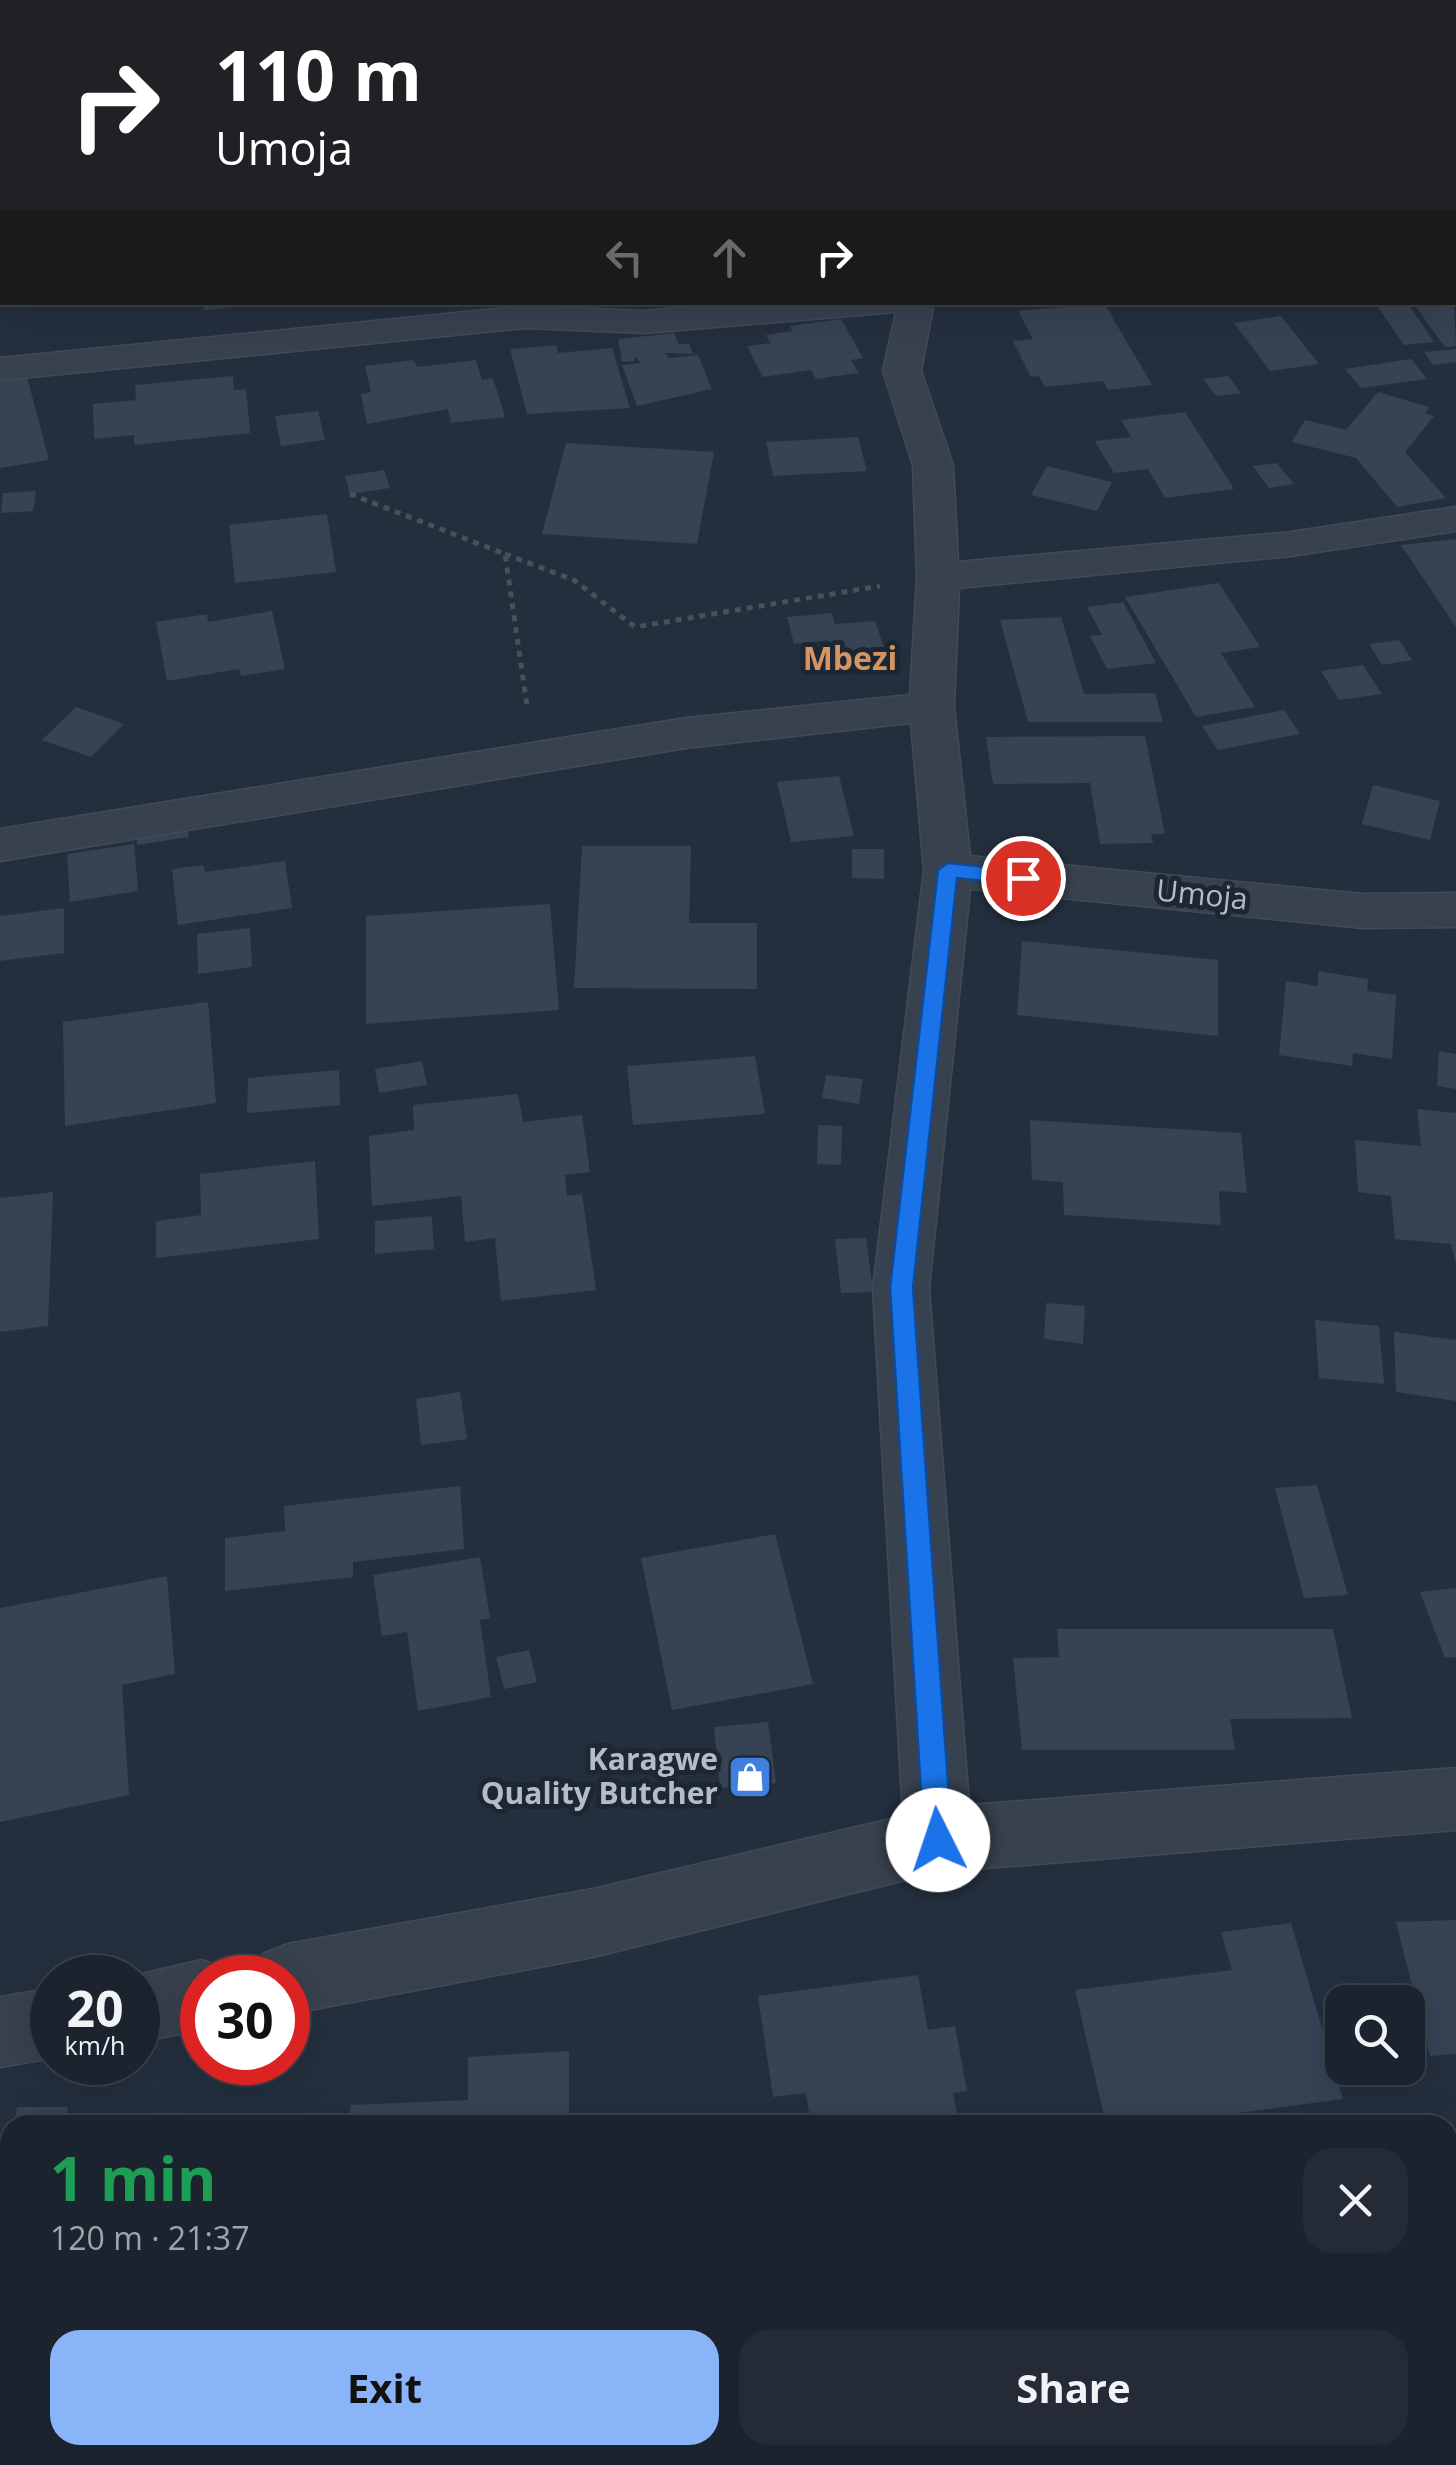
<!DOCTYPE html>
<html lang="en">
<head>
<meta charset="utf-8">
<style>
  body { margin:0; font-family:"Open Sans",sans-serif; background:#242b36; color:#f1f3f6; height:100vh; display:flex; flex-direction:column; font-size:38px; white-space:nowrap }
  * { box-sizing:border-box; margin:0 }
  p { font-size:32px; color:#a0a4aa }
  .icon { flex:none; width:55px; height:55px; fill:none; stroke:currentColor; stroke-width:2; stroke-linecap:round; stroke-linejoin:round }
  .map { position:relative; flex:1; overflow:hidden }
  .panel { position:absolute; left:0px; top:2115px; width:1458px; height:350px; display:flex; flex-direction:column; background:#1b232e; border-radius:30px 30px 0 0; box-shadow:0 10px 40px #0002,0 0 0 2px #39404a }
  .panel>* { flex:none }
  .banner { position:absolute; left:0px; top:0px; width:1458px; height:305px; box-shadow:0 10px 40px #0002,0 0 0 2px #39404a; background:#202124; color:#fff; overflow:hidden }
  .fabs { position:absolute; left:1325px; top:1985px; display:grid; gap:20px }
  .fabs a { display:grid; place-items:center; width:100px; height:100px; border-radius:20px; background:#1b232e; box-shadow:0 10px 40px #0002,0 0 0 2px #39404a; font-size:50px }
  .speed { position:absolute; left:30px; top:1955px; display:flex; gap:20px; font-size:50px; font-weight:700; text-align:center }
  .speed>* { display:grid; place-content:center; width:130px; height:130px; border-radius:50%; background:#1b232e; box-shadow:0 10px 40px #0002,0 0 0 2px #39404a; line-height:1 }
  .speed small { font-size:25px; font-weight:400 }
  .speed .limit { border:15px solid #d22; background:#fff; color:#111 }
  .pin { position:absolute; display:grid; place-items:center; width:85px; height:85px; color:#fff; margin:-42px; border:5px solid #fff; border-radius:50%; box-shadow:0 2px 10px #0007 }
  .me { position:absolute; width:110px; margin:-55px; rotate:356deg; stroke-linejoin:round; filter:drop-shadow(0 0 8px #0008) }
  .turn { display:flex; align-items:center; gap:35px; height:210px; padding:0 50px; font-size:45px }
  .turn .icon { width:130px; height:130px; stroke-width:2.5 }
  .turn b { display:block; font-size:70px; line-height:85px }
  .lanes { display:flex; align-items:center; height:95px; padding:0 50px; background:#0003; justify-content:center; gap:50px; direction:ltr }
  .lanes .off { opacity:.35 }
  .round { display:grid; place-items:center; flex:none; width:105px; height:105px; border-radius:30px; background:#242b36 }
  .summary { display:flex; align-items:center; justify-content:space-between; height:170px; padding:0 50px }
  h1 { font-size:60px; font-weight:700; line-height:75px; color:#1e9e55 }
  .button { display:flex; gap:20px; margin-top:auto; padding:20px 50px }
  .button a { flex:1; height:115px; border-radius:30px; background:#8ab4f8; color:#111; font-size:40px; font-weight:700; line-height:115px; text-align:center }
  .button a+a { background:#242b36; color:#f1f3f6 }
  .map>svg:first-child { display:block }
</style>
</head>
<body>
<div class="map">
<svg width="1456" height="2465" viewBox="0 0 1456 2465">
  <rect width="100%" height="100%" fill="#242f3e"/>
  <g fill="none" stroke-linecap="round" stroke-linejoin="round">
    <path fill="#17263c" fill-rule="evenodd" d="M1092,0H1130L1132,2H1095Z
      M1456,0V5L1445,1L1446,0Z"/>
  </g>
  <path fill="#364354" d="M204,302H254V305L204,310Z
    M1392,302H1407L1434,342L1404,345L1378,307L1394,305Z
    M1104,303L1152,385L1108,390L1103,381L1045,387L1039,376L1031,377L1013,341L1033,339L1018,311Z
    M1454,303L1456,346L1445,347L1416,307Z
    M1281,316L1319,364L1270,371L1234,323Z
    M841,319L863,358L851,360L859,373L816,379L811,370L763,377L747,346L771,343L766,335L792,331L790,326Z
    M674,333L679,345L689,343L693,354L666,353L668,358L698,355L712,389L637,406L622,365L640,363L636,356L634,361L622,362L618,339Z
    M556,345L558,353L612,348L630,408L527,414L510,349Z
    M1456,349V362L1433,365L1424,352Z
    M1411,359L1427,379L1361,388L1345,369Z
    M414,360L417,367L476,360L482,380L493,378L505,417L451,423L448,409L367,424L361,394L371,392L365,366Z
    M233,376L234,390L246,389L250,433L134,445V435L94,439L93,404L136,400L135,385Z
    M1228,376L1241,393L1216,396L1203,379Z
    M27,377L49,460L0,468V381Z
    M1378,392L1429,407L1425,413L1434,416L1405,452L1446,498L1397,507L1356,458L1292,442L1305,420L1346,430Z
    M318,411L325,440L281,446L275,416Z
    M1185,412L1234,489L1165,498L1148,469L1114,473L1095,441L1131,437L1121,420Z
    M858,437L867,471L773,476L766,442Z
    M566,443L714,452L697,544L542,534Z
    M1277,463L1294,484L1269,488L1253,466Z
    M1047,466L1112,482L1097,511L1031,495Z
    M384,470L390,488L350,494L345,476Z
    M36,491L33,511L1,513L3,493Z
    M327,514L336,572L235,583L229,525Z
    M1456,539V627L1401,545Z
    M1219,583L1260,647L1221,653L1255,707L1196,717L1125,597Z
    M1123,602L1156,663L1107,669L1090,636L1102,635L1087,607Z
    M272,611L285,669L241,676L239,669L167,681L156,622L207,614L208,622Z
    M832,613L835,624L875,621L885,650L833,654L829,640L794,644L787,617Z
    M1061,617L1084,694L1155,693L1163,722H1028L1000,620Z
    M1399,640L1412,660L1382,665L1369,644Z
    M1363,665L1382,694L1339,700L1321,671Z
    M76,707L124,724L91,757L42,740Z
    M1284,710L1300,734L1218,750L1202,726Z
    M1145,736L1165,834H1151L1153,843L1100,844L1090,783L993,784L986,737Z
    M839,776L854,836L791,842L777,782Z
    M1373,785L1440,801L1430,840L1362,824Z
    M187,821L189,837L137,845L136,828Z
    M134,844L138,891L70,902L67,854Z
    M582,846H691L689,923H757V989L574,988Z
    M852,849H884V879L852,878Z
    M285,861L292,908L178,925L172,869L203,865L205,872Z
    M550,904L559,1010L366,1024V916Z
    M64,908V953L0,961V916Z
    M250,928L252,967L198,974L197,934Z
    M1022,941L1218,960V1036L1017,1015Z
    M1318,971L1368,979L1367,991L1396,995L1392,1059L1353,1053L1352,1066L1279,1055L1286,981L1318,986Z
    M208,1002L216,1103L65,1126L63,1022Z
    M1439,1051L1456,1054V1089L1437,1086Z
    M755,1056L765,1114L633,1125L627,1066Z
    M422,1061L427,1085L379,1093L375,1069Z
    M339,1070L340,1105L247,1113L248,1078Z
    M826,1075L863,1079L859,1104L822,1098Z
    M518,1094L523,1122L582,1115L590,1172L565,1175L567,1196L582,1194L596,1290L501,1301L495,1238L465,1242L461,1196L372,1206L369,1136L414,1130L413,1105Z
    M1417,1109L1456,1113V1264L1451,1244L1395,1239L1391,1196L1358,1192L1355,1140L1421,1146Z
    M1030,1120L1241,1133L1247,1193L1219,1191L1221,1225L1064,1215L1063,1182L1032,1180Z
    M818,1125L842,1126L841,1165L817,1164Z
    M315,1161L319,1239L156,1258V1221L201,1215L200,1174Z
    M53,1192L48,1326L0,1332V1198Z
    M432,1216L434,1249L375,1254V1221Z
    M866,1238L873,1292L841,1293L835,1239Z
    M1046,1303L1085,1306L1083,1344L1044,1339Z
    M1315,1320L1379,1326L1384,1384L1319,1378Z
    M1394,1332L1456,1340V1401L1396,1392Z
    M460,1392L467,1439L421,1445L416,1399Z
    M1317,1485L1348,1595L1304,1598L1275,1488Z
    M460,1486L464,1549L353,1562V1577L225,1591V1538L285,1531L284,1506Z
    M775,1534L813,1684L672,1710L641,1558Z
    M480,1557L490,1618L480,1620L491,1697L418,1711L407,1632L382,1636L373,1575Z
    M167,1576L175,1674L122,1685L129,1795L0,1822V1608Z
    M1456,1588V1657L1445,1658L1420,1592Z
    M1057,1629H1333L1352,1718L1230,1719L1235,1750H1022L1013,1658L1059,1657Z
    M529,1650L537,1682L504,1689L496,1657Z
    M768,1722L776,1783L720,1788L714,1727Z
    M1456,1920V2054L1430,2056L1396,1922Z
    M1291,1923L1343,2099L1148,2125H1106L1075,1990L1232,1970L1221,1932Z
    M918,1975L928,2030L955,2026L967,2091L953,2093L959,2125H811L806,2093L773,2097L758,1996Z
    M569,2051V2117L525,2120V2125H349L350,2105L468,2100V2057Z
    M17,2107H68L65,2125H14Z
    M1456,2342V2465H1304L1302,2455H1448V2343Z
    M130,2455H216L217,2465H130Z
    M727,2455H1080L1083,2465H729Z
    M1133,2455H1257L1258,2457L1221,2465H1136Z"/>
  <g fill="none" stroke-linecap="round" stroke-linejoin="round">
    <defs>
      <path id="street" d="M1455,161H1456V183H1455Z
        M1455,229H1456V251H1455Z
        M750,302H934L921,371L953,465L958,562L1291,532L1456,507V531L1291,556L959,588L954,707L970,856L1363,894L1456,893V927L1363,928L970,889L929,1288L969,1805L1456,1768V1830L938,1872L593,1957L288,2014V1978H254L263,1954L288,1944L593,1889L903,1816L873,1288L924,870L911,723L686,748L0,861V829L686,718L910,695L917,577L913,465L883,371L896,312L645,333L526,328L0,380V358L526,306L645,311Z
        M202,1960L227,1970L230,1978H202V2030L138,2042V1978H124Z
        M52,1988V2058L0,2067V1997Z"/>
      <path id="secondary" d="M1151,0H1211L1212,2H1152Z
        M1455,14H1456V32H1455Z"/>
    </defs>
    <use href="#street" stroke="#414a57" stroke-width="3"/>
    <use href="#secondary" stroke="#414a57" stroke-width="3"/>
    <path stroke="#3f5557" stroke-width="5" stroke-dasharray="6 6" stroke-linecap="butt" d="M350,494L505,554L527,706
      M505,554L574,580L635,627L880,586"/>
    <use href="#street" fill="#38414e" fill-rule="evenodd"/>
    <use href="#secondary" fill="#465061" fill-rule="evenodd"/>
  </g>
  <path fill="#1a73e8" stroke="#114b97" stroke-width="2.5" d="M948,863L1023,871L1033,878L1023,885L957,878L913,1288L952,1840L948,1849L938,1853L928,1849L924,1840L890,1288L938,870Z"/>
  <defs>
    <symbol id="shop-square" viewBox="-11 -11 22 22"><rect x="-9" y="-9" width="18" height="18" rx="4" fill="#3f7fe0" stroke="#1d2633"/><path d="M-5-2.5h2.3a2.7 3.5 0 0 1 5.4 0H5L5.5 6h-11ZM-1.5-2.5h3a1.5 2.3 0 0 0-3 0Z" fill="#fff"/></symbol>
  </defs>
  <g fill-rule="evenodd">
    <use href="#shop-square" x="725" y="1752" width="50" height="50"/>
  </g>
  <g text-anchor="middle" stroke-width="10" stroke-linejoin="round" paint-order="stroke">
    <g font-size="30" fill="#b4bcc9" stroke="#1d2633">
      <text transform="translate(1202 895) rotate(6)" y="10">Umoja</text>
    </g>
    <g font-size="30" font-weight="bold" fill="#b4bcc9" stroke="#1d2633" text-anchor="end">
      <text x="718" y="1770">Karagwe<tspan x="718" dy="34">Quality Butcher</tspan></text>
    </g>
    <g font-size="32" font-weight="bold" fill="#d59563" stroke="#1d2633">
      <text x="850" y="670">Mbezi</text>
    </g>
  </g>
</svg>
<div class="fabs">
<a><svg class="icon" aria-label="search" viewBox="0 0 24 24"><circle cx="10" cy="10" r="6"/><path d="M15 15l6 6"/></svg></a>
</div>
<div class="speed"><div>20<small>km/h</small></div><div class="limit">30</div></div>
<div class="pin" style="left:1023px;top:878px;background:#d93025"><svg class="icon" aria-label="arrive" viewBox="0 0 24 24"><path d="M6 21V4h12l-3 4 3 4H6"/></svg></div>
<svg class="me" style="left:938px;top:1840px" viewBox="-20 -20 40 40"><circle r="19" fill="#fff"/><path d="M0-13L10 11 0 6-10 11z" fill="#1a73e8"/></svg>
<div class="banner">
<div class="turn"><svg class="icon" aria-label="right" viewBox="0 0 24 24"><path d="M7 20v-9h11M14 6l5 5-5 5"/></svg><div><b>110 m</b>Umoja</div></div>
<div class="lanes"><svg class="icon off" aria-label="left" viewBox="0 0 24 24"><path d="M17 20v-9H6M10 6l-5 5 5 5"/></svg><svg class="icon off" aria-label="ahead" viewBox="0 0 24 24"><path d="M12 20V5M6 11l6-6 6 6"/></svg><svg class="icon" aria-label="right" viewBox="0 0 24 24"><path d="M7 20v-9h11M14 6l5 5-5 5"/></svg></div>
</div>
<section class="panel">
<div class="summary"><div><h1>1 min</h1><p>120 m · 21:37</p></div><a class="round"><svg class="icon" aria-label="close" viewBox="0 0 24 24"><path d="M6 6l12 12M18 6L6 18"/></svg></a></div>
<div class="button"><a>Exit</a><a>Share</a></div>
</section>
</div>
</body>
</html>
